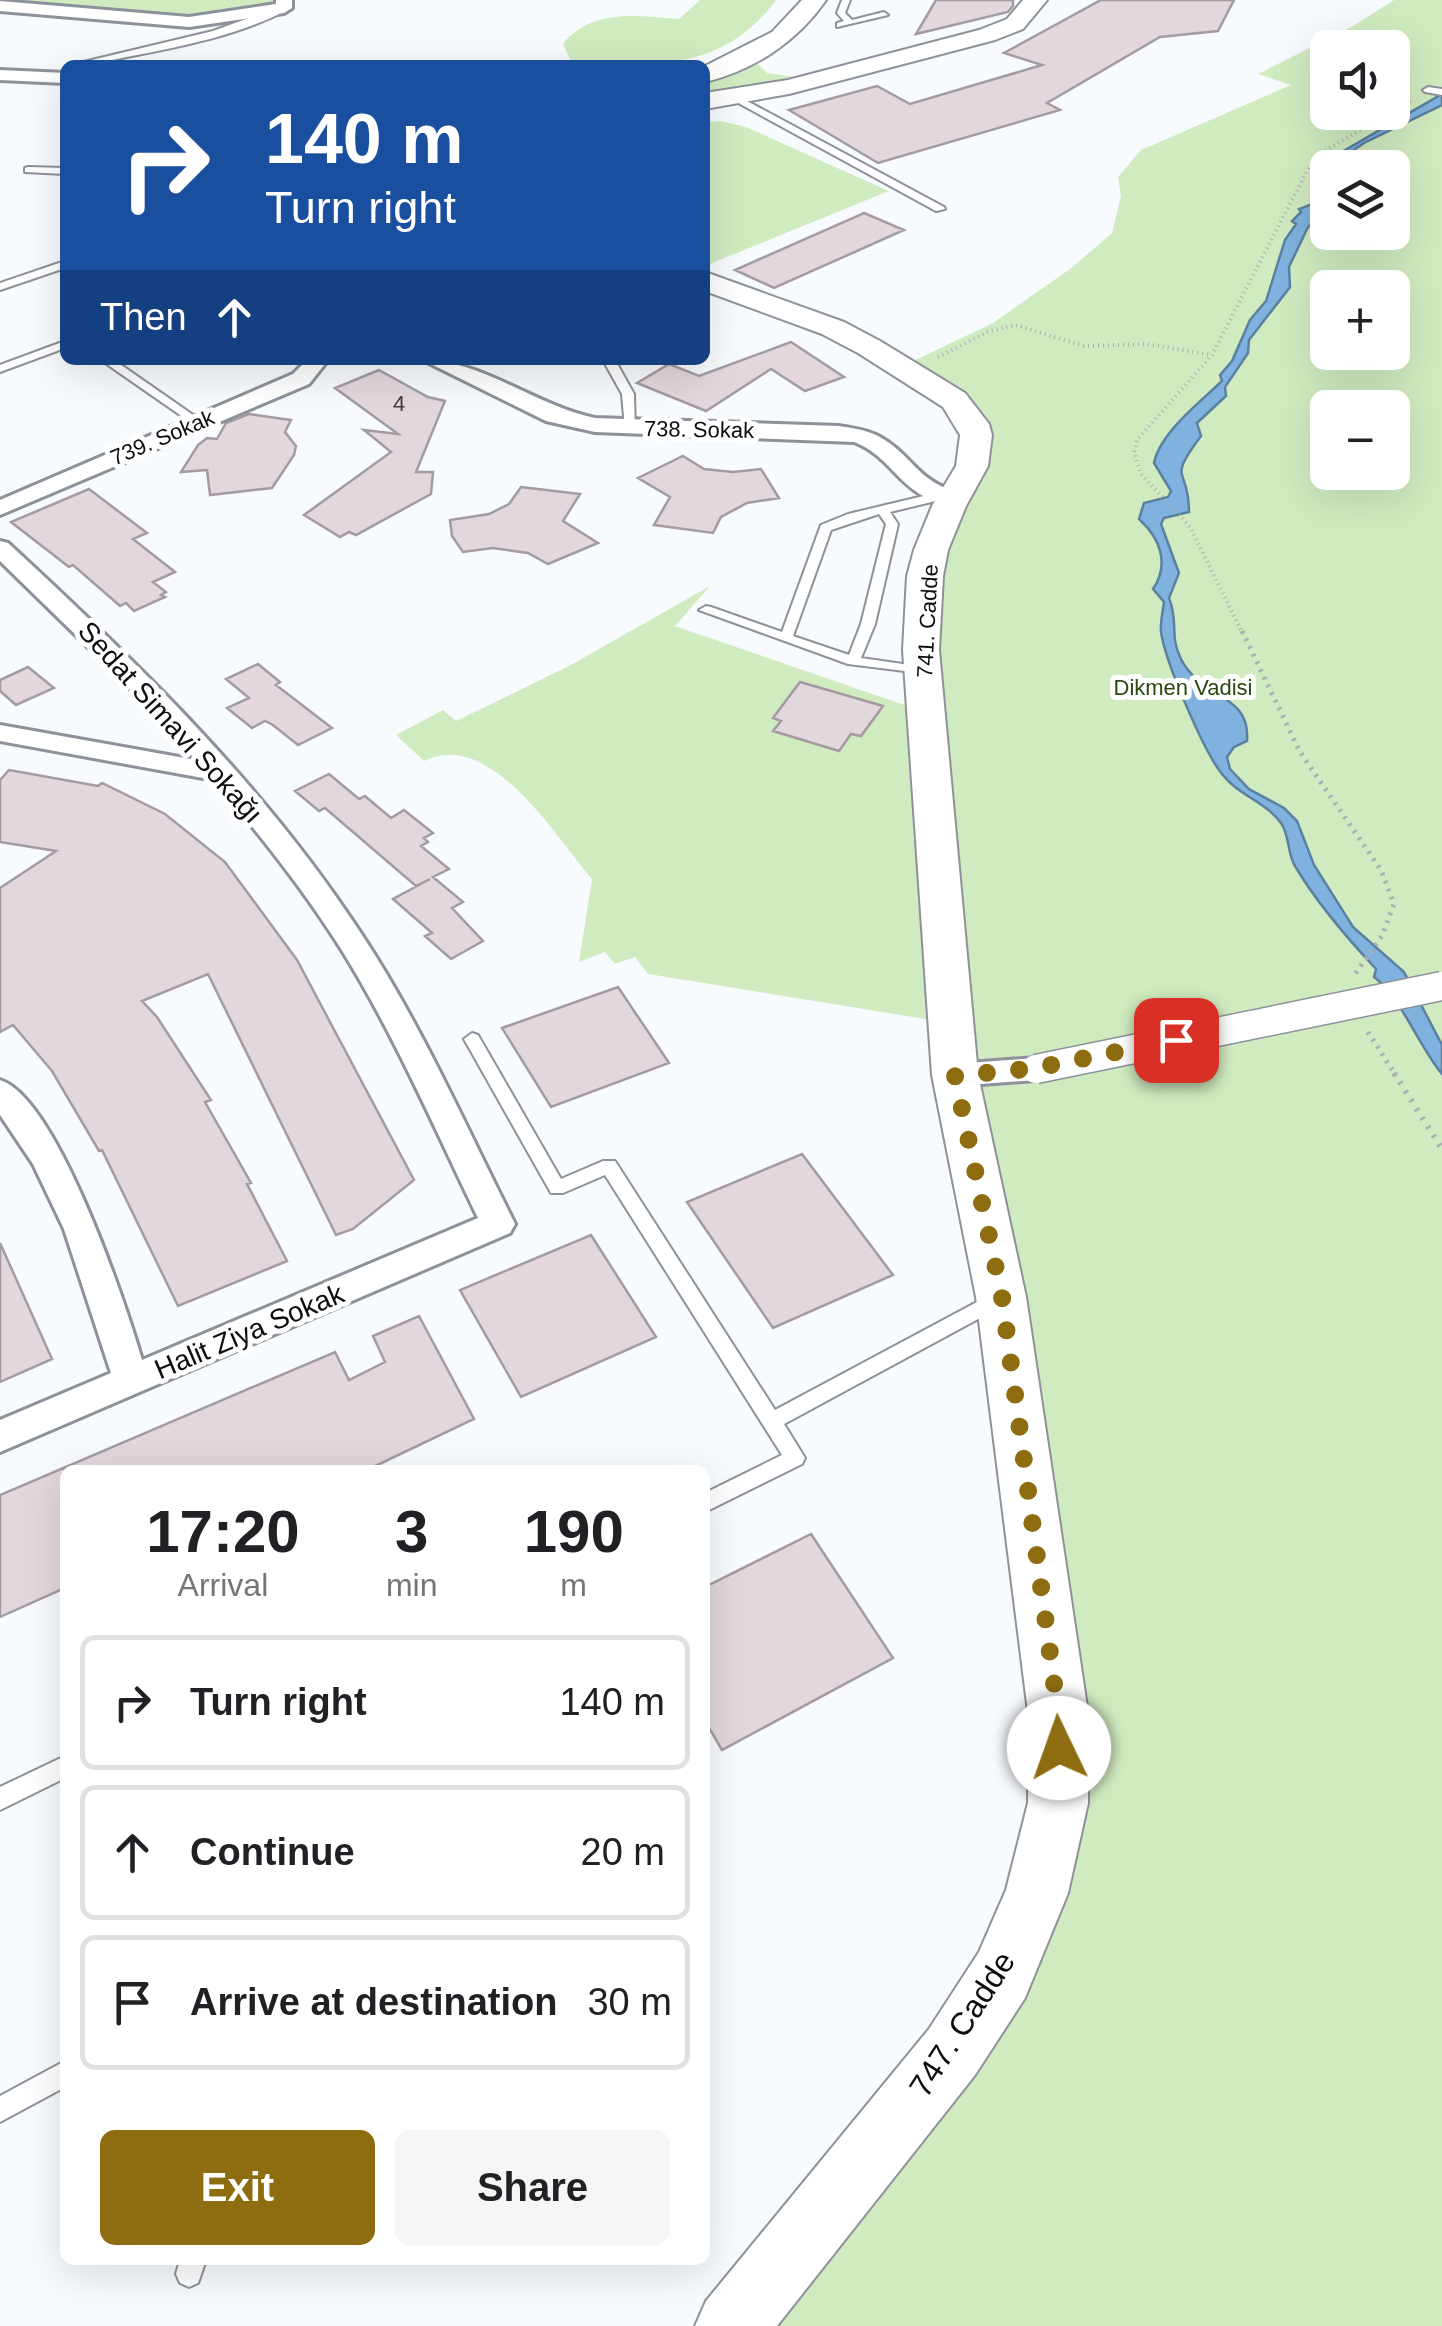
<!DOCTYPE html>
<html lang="en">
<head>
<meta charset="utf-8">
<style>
  body { margin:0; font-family:Helvetica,sans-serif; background:#f6f6f6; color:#202124; height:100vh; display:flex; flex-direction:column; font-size:38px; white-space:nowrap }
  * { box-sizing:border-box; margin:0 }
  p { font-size:32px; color:#757577 }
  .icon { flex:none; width:55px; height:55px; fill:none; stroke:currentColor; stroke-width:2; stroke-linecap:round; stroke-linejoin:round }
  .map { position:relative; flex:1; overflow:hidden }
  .side { position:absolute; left:60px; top:1465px; width:650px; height:800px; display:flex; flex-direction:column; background:#fff; border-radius:15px; box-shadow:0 10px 40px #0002 }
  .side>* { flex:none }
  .banner { position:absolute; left:60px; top:60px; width:650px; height:305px; border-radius:15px; box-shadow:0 10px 40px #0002; background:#1a4fa0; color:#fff; overflow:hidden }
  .controls { position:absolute; left:1310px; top:30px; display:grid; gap:20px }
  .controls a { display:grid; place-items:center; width:100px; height:100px; border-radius:15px; background:#fff; box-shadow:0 10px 40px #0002; font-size:50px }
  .pin { position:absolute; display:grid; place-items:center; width:85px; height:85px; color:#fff; margin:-42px; border-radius:20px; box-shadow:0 5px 15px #0006 }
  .me { position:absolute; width:110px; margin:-55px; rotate:357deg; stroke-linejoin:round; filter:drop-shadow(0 0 8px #0008) }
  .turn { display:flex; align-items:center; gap:35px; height:210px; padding:0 40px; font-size:45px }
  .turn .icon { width:130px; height:130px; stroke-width:2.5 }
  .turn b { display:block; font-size:70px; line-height:85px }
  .then { display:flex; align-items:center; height:95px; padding:0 40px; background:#0003; gap:20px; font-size:38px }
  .eta { display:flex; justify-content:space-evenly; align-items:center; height:170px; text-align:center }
  .eta b { font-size:60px; font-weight:700; line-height:70px }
  .primary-button { display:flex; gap:20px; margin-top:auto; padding:20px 40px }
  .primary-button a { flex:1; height:115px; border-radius:15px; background:#8e6c10; color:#fff; font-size:40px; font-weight:700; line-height:115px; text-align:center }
  .primary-button a+a { background:#f6f6f6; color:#202124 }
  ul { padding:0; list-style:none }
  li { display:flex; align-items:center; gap:30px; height:135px; margin:0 20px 15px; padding:0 20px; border:5px solid #e0e0e0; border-radius:15px }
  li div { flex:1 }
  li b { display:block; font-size:38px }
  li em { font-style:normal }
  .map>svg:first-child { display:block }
</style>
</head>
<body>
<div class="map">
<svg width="1442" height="2326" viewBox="0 0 1442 2326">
  <rect width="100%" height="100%" fill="#f8fbfe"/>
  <path fill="#d1ebc0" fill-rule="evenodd" d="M0,0H284L285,3L189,22L0,6Z
    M700,0H776C723,72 653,65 573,65L563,44C592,8 637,16 679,19Z
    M1394,0H1442V2326H731L952,2052L1058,1803L950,1023L648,974L635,957L615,964L605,952L579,962L592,879C555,836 490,728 424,761L396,735L443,710L456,721L569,666L710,586L675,626L925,712L921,650L976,435L903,366L993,323L1070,269L1112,233L1121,196L1118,177L1141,150L1291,85L1258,74L1353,26ZM1328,48H1392V112H1328ZM1328,168H1392V232H1328ZM1328,288H1392V352H1328ZM1328,408H1392V472H1328Z
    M755,61L767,73L801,78L705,101V75Z
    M721,121L746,127L889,191L705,266V122Z"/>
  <path fill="#7fb2de" stroke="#5c80a0" stroke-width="2.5" d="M1442,94V105L1364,143L1328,168L1327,213L1317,216L1307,229L1289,267L1290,287L1249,340L1248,353L1225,387L1226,396L1197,423L1201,436C1166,483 1189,465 1189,512L1164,518L1161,524L1179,573L1169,598C1179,623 1169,635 1181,659C1201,699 1251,693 1247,741L1234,747L1227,757L1230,769L1249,789L1284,808L1297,821L1314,865L1353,927L1404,972L1442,1045V1074C1418,1045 1401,997 1374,977L1376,969C1348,939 1315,900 1295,866C1287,853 1290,836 1281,823C1266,802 1238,795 1222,774C1204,752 1165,661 1161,632C1160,623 1163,611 1164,602L1153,589C1170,564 1160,538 1139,519L1144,503L1168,497L1171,491L1154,463C1160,433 1200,402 1222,381L1220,375L1232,361L1250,320L1266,301L1285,240L1296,224L1292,221L1301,212L1299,209L1323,200L1317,183L1321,164Z"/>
  <path fill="#e1d7dd" stroke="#a49ba1" stroke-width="2.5" d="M936,0H1013V6L1008,12L916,34Z
    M1101,0H1234L1218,31L1160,37L1047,103L1060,110L878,163L789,110L877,86L910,104L1042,65L1004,53Z
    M864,213L904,230L774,288L735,270Z
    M791,342L844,377L805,391L771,369L706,411L637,383L669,364L699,376Z
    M379,370L428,397L445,401L416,472H433L431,494L356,535L349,532L340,537L304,515L391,452L364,430L398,434L335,388Z
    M249,414L291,420L285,432L296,446L294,455L272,488L210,495L207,470L181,472L198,445L207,438L217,439L226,423Z
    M683,456L704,469L733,472L761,469L779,498L747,503L721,517L713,533L654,525L670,497L638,478Z
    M521,487L580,494L563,521L598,543L548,564L528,553L493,548L463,552L452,536L450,520L489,514L509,504Z
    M89,489L147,533L133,539L175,572L153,582L166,592L161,595L165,597L134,611L126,603L120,606L73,565L69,567L11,522Z
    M258,664L280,682L276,685L332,728L298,745L273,725L265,721L252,728L227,708L249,698L226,679Z
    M28,667L54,688L16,705L0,691V680Z
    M800,682L883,706L861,736L851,734L839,751L773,731L781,721L773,718Z
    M9,770L98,786L102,783L165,814L225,862L297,960L414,1180L353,1229L336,1235L208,974L142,1001L157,1017L211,1100L205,1102L251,1183L247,1184L287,1261L178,1306L102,1150L99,1151L52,1071L13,1025L0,1032V888L56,851L0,842V780Z
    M329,774L359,799L365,796L391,818L404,810L433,833L424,838L428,842L421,846L449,869L433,877L463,902L452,908L483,941L451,959L425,936L432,933L393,899L430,879L416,886L325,808L319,811L295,791Z
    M618,987L669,1063L551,1107L502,1028Z
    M802,1154L893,1275L773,1328L687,1202Z
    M591,1235L656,1337L521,1397L460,1290Z
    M0,1243L52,1359L0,1382Z
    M419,1316L474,1419L367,1470H65V1588L0,1617V1495L335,1352L349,1380L385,1362L373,1336Z
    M811,1534L893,1658L722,1750L705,1721V1587Z"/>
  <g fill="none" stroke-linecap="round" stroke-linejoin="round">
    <defs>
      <path id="lane" d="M842,0H850L845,13L852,20L884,12L888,15L837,27V23L844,21L837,13Z
        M284,5L287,10C226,42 153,51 87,65L75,64L213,31Z
        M1428,87L1442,89V95L1425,92L1423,90Z
        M734,94L944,207L945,209L936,211L731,99L729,97Z
        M28,167L65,168V174L25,172V168Z
        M65,261V268L0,290V283Z
        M65,341V348L0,372V365Z
        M101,360H114L203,422L193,424Z
        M603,360H615L634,394L635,431L625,428L622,394Z
        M936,493L942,497L940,500L890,512L898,524L875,624L861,658L924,667L929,668V674L848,664L699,610L706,606L711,607L782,632L821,525L848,514ZM879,514L886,524L861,624L849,655L793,636L831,530Z
        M472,1033L478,1035L561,1179L603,1161H615L775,1410L990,1295L997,1292L1004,1295L1006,1300L1004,1305L784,1424L805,1458L802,1464L705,1512V1493L782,1455L605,1175L563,1193H551L464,1039Z
        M65,1756V1778L0,1810V1787Z
        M65,2061V2087L0,2122V2096Z
        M180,2260H206L198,2283L189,2287L180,2283L176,2274Z"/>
      <path id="street" d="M276,0H292V8L284,13L189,27L0,11V1L189,17L276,4Z
        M0,70L65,73V83L0,80Z
        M307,360H328L309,384L0,515V500L293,374Z
        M423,360C482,360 536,406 595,418L839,426C852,428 867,430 878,436C914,455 915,482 963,494L966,499L955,506C899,498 896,458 854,442L595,432L546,421Z
        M0,541L8,543C139,664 265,786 362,935C422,1026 466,1127 515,1224L510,1233L0,1452V1420L111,1373L64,1229L33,1164L0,1115V1080C57,1098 125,1302 142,1360L478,1218C435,1129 395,1036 343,952C305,891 260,835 214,780L0,741V725L196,760L123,681L0,561Z
        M1036,1058L1047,1061L1052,1069L1047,1077L1036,1080L955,1086L944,1083L939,1075L944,1067L955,1064Z"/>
      <path id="secondary" d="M802,0H826C797,42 754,70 705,82V66L772,32Z
        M1023,0H1047L1023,29L995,40L789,94L705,109V93L788,80L979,30L1007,19Z
        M705,272L844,322L880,341L965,393L989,424L992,435L988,466L966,506L948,550L943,576L939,650L978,1075L1026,1297L1089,1720L1088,1803L1068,1893L1025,1998L975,2075L777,2326H695L706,2301L929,2029L979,1952L1006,1890L1028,1803L1029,1720L976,1297L932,1075L903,650L907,576L914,550L932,506L956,466L960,435L943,407L858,353L822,334L705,291Z"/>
    </defs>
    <use href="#lane" stroke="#8d929a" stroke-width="4"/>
    <use href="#street" stroke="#8d929a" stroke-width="6"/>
    <use href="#secondary" stroke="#8d929a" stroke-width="4"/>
    <path stroke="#acaeb1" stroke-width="4" stroke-dasharray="1 4" stroke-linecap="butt" d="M1392,111L1413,99
      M938,357L987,332L1015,325L1084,346L1147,344L1212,355
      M1243,634L1190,527L1141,474L1134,452L1137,440L1212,355L1307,171L1320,154L1390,112"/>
    <path stroke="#acaeb1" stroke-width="5" stroke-dasharray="2.5 6" stroke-linecap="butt" d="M1242,631L1300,752L1381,870L1394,904L1382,936L1355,974
      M1368,1032L1396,1076"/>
    <path stroke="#acaeb1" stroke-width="6" stroke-dasharray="2.5 8" stroke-linecap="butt" d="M1394,1073L1442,1149"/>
    <use href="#lane" fill="#fff" fill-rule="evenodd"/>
    <use href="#street" fill="#fff" fill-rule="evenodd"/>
    <use href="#secondary" fill="#fff" fill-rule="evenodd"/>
    <defs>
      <path id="street-bridge" d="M1036,1069L1442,986"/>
    </defs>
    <use href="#street-bridge" stroke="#8d929a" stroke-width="31" stroke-linecap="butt"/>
    <use href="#street-bridge" stroke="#fff" stroke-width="28"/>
  </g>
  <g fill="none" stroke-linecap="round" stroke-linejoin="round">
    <path stroke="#8e6c10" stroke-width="18" stroke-dasharray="0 32.4" d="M1059,1748V1720L1002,1297L955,1076L1036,1068L1176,1040"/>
  </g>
  <g text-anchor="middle" stroke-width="10" stroke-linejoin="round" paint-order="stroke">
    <g font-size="22" fill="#404043">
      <text x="399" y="411">4</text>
    </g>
    <g font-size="22" fill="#0b0d10" stroke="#fff">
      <text transform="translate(699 429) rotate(1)" y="8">738. Sokak</text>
      <text transform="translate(162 437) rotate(-23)" y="8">739. Sokak</text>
      <text transform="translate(927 621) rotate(-87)" y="8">741. Cadde</text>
    </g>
    <g font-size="22" fill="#2a470d" stroke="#fff">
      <text x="1183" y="695">Dikmen Vadisi</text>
    </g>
    <g font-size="28" fill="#0b0d10" stroke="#fff">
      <text transform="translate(171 722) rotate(48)" y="10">Sedat Simavi Sokağı</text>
      <text transform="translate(249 1331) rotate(-23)" y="10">Halit Ziya Sokak</text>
    </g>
    <g font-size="32" fill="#0b0d10" stroke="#fff">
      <text transform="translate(962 2024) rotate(-57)" y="11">747. Cadde</text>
    </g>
  </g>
</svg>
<div class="controls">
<a><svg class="icon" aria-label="sound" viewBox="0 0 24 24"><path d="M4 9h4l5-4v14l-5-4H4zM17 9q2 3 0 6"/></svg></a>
<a><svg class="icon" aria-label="layers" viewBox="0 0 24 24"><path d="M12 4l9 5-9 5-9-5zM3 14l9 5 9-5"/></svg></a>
<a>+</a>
<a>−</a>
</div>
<div class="pin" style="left:1176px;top:1040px;background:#d93025"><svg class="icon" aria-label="arrive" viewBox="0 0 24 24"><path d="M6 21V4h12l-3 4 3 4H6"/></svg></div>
<svg class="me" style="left:1059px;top:1748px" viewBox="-20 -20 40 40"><circle r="19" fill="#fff"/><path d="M0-13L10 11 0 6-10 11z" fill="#8e6c10"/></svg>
<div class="banner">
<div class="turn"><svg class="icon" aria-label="right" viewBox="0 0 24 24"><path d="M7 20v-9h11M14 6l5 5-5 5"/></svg><div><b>140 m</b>Turn right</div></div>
<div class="then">Then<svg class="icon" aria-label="ahead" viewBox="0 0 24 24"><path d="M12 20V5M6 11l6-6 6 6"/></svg></div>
</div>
<section class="side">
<div class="eta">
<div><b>17:20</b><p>Arrival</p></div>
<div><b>3</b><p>min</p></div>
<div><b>190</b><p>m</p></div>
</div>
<ul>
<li><svg class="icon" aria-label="right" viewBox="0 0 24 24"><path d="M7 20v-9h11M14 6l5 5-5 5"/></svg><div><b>Turn right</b></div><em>140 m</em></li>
<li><svg class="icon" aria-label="ahead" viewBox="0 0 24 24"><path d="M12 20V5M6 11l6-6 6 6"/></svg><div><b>Continue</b></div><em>20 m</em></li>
<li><svg class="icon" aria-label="arrive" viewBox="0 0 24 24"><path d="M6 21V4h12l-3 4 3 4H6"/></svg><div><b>Arrive at destination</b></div><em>30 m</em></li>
</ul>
<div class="primary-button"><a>Exit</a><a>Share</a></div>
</section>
</div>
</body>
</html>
